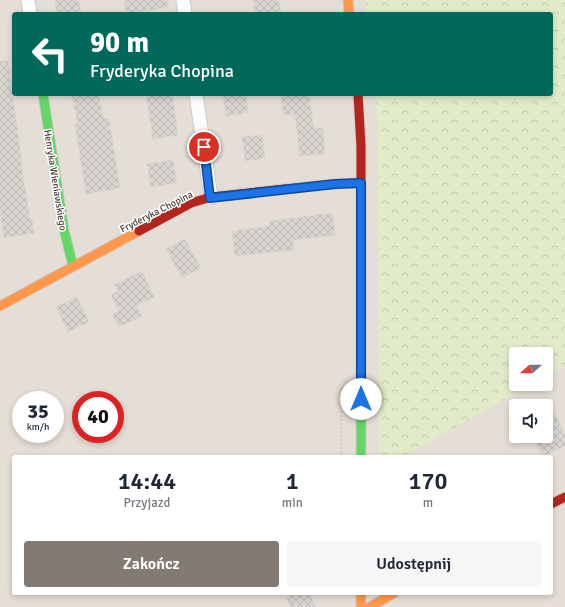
<!DOCTYPE html>
<html lang="pl">
<head>
<meta charset="utf-8">
<style>
  body { margin:0; font-family:Signika,sans-serif; background:#f6f6f7; color:#1f2937; height:100vh; display:flex; flex-direction:column; font-size:15px; white-space:nowrap }
  * { box-sizing:border-box; margin:0 }
  p { font-size:13px; color:#747a83 }
  .icon { flex:none; width:22px; height:22px; fill:none; stroke:currentColor; stroke-width:2; stroke-linecap:round; stroke-linejoin:round }
  .map { position:relative; flex:1; overflow:hidden }
  .sheet { position:absolute; left:12px; top:455px; width:541px; height:140px; display:flex; flex-direction:column; background:#fff; border-radius:4px; box-shadow:0 2px 6px #0003 }
  .sheet>* { flex:none }
  .top-card { position:absolute; left:12px; top:12px; width:541px; height:84px; border-radius:4px; box-shadow:0 2px 6px #0003; background:#00695c; color:#fff; overflow:hidden }
  .needle { width:26px; rotate:249deg }
  .tools { position:absolute; left:509px; top:347px; display:grid; gap:8px }
  .tools a { display:grid; place-items:center; width:44px; height:44px; border-radius:4px; background:#fff; box-shadow:0 2px 6px #0003; font-size:20px }
  .speed { position:absolute; left:12px; top:391px; display:flex; gap:8px; font-size:20px; font-weight:700; text-align:center }
  .speed>* { display:grid; place-content:center; width:52px; height:52px; border-radius:50%; background:#fff; box-shadow:0 2px 6px #0003; line-height:1 }
  .speed small { font-size:10px; font-weight:400 }
  .speed .limit { border:6px solid #d22; background:#fff; color:#111 }
  .pin { position:absolute; display:grid; place-items:center; width:34px; height:34px; color:#fff; margin:-17px; border:2px solid #fff; border-radius:50%; box-shadow:0 1px 4px #0007 }
  .me { position:absolute; width:44px; margin:-22px; rotate:0deg; stroke-linejoin:round; filter:drop-shadow(0 0 3px #0008) }
  .turn { display:flex; align-items:center; gap:14px; height:84px; padding:0 12px; font-size:18px }
  .turn .icon { width:52px; height:52px; stroke-width:2.5 }
  .turn b { display:block; font-size:28px; line-height:34px }
  .eta { display:flex; justify-content:space-evenly; align-items:center; height:68px; text-align:center }
  .eta b { font-size:24px; font-weight:600; line-height:28px }
  .action { display:flex; gap:8px; margin-top:auto; padding:8px 12px }
  .action a { flex:1; height:46px; border-radius:4px; background:#827b74; color:#fff; font-size:16px; font-weight:600; line-height:46px; text-align:center }
  .action a+a { background:#f6f6f7; color:#1f2937 }
  .map>svg:first-child { display:block }
</style>
</head>
<body>
<div class="map">
<svg width="565" height="607" viewBox="0 0 565 607">
  <defs>
    <pattern id="forest-crowns" width="20" height="18" patternUnits="userSpaceOnUse"><rect width="20" height="18" fill="#e1ebc8"/><path d="M2 6a3 3 0 1 1 6 0M12 15a3 3 0 1 1 6 0" fill="none" stroke="#c2caac"/></pattern>
    <pattern id="building-cross-hatch" width="8" height="8" patternUnits="userSpaceOnUse"><rect width="8" height="8" fill="#d8d4d0"/><path d="M0 0l8 8M0 8l8-8" fill="none" stroke="#bbb7b3"/></pattern>
  </defs>
  <rect width="100%" height="100%" fill="#f0ede9"/>
  <path fill="#e5ded6" fill-rule="evenodd" d="M0,0H565V607H0ZM14,14H551V94H14ZM516,354H546V384H516ZM21,400H55V434H21ZM81,400H115V434H81ZM516,406H546V436H516ZM14,457H551V593H14Z"/>
  <path fill="url(#forest-crowns)" d="M365,0H565V366L546,376V354H516V384H532L402,457H379L378,167V129L375,94H551V14H366Z"/>
  <path fill="url(#building-cross-hatch)" stroke="#d8d4cf" d="M55,0H79L81,14H57Z
    M124,0H168V7L126,14Z
    M253,0H279L281,14H256Z
    M0,61H8L22,164H21L30,219H32L34,233L4,238L0,210Z
    M71,94H98L104,119H109L120,188L86,194L75,124L78,123Z
    M146,94H172L178,135L153,139Z
    M223,94H246L248,113L226,116Z
    M296,94H309L314,129L323,128L325,154L300,156L295,114L283,115L281,96Z
    M262,135L265,158L245,161L242,137Z
    M173,160L177,183L151,187L147,164Z
    M332,213L335,235L293,240L294,250L235,256L232,231L270,226V221Z
    M185,239L201,268L182,278L166,249Z
    M142,271L154,297L136,306L142,316L119,327L112,315L119,311L111,295L118,291L114,285Z
    M77,297L89,322L68,332L56,307Z
    M546,396L565,435V446L543,457L533,436H546Z
    M294,593H309L316,607H291L286,598Z"/>
  <g fill="none" stroke-linecap="round" stroke-linejoin="round">
    <defs>
      <path id="street" d="M28,0L30,14
        M183,0L185,14
        M196,94L211,197"/>
      <path id="fast" d="M43,94L64,230L73,266
        M295,188L335,184L361,183
        M361,276V457"/>
      <path id="slow" d="M348,0L349,14
        M0,306L139,231
        M361,593V607
        M370,607L394,593"/>
      <path id="jam" d="M358,94L361,146V276
        M139,231L191,203L211,197L295,188
        M551,504L565,497"/>
    </defs>
    <use href="#street" stroke="#cdc9c5" stroke-width="15"/>
    <use href="#fast" stroke="#d0c9c0" stroke-width="11"/>
    <use href="#slow" stroke="#d0c9c0" stroke-width="11"/>
    <use href="#jam" stroke="#d0c9c0" stroke-width="11"/>
    <path stroke="#d1cdca" stroke-width="2.5" stroke-dasharray="2 2" stroke-linecap="butt" d="M341,457V421L342,410"/>
    <use href="#street" stroke="#fdfcfc" stroke-width="13"/>
    <use href="#fast" stroke="#63d668" stroke-width="9"/>
    <use href="#slow" stroke="#ff974d" stroke-width="9"/>
    <use href="#jam" stroke="#b3261e" stroke-width="9"/>
  </g>
  <g fill="none" stroke-linecap="round" stroke-linejoin="round">
    <defs>
      <path id="route" d="M204,147L210,198L335,184L361,183V399"/>
    </defs>
    <use href="#route" stroke="#114b97" stroke-width="10"/>
    <use href="#route" stroke="#1a73e8" stroke-width="7"/>
  </g>
  <g text-anchor="middle" stroke-width="3" stroke-linejoin="round" paint-order="stroke">
    <g font-size="10" fill="#463d35" stroke="#fff">
      <text transform="translate(56 180) rotate(81)" y="4">Henryka Wieniawskiego</text>
      <text transform="translate(156 211) rotate(-27)" y="4">Fryderyka Chopina</text>
    </g>
  </g>
</svg>
<div class="tools">
<a><svg class="needle" viewBox="-14 -14 28 28"><path d="M0-13l5 13h-10z" fill="#e53935"/><path d="M0 13l5-13h-10z" fill="#747a83"/></svg></a>
<a><svg class="icon" aria-label="sound" viewBox="0 0 24 24"><path d="M4 9h4l5-4v14l-5-4H4zM17 9q2 3 0 6"/></svg></a>
</div>
<div class="speed"><div>35<small>km/h</small></div><div class="limit">40</div></div>
<div class="pin" style="left:204px;top:147px;background:#d93025"><svg class="icon" aria-label="arrive" viewBox="0 0 24 24"><path d="M6 21V4h12l-3 4 3 4H6"/></svg></div>
<svg class="me" style="left:361px;top:399px" viewBox="-20 -20 40 40"><circle r="19" fill="#fff"/><path d="M0-13L10 11 0 6-10 11z" fill="#1a73e8"/></svg>
<div class="top-card">
<div class="turn"><svg class="icon" aria-label="left" viewBox="0 0 24 24"><path d="M17 20v-9H6M10 6l-5 5 5 5"/></svg><div><b>90 m</b>Fryderyka Chopina</div></div>
</div>
<section class="sheet">
<div class="eta">
<div><b>14:44</b><p>Przyjazd</p></div>
<div><b>1</b><p>min</p></div>
<div><b>170</b><p>m</p></div>
</div>
<div class="action"><a>Zakończ</a><a>Udostępnij</a></div>
</section>
</div>
</body>
</html>
